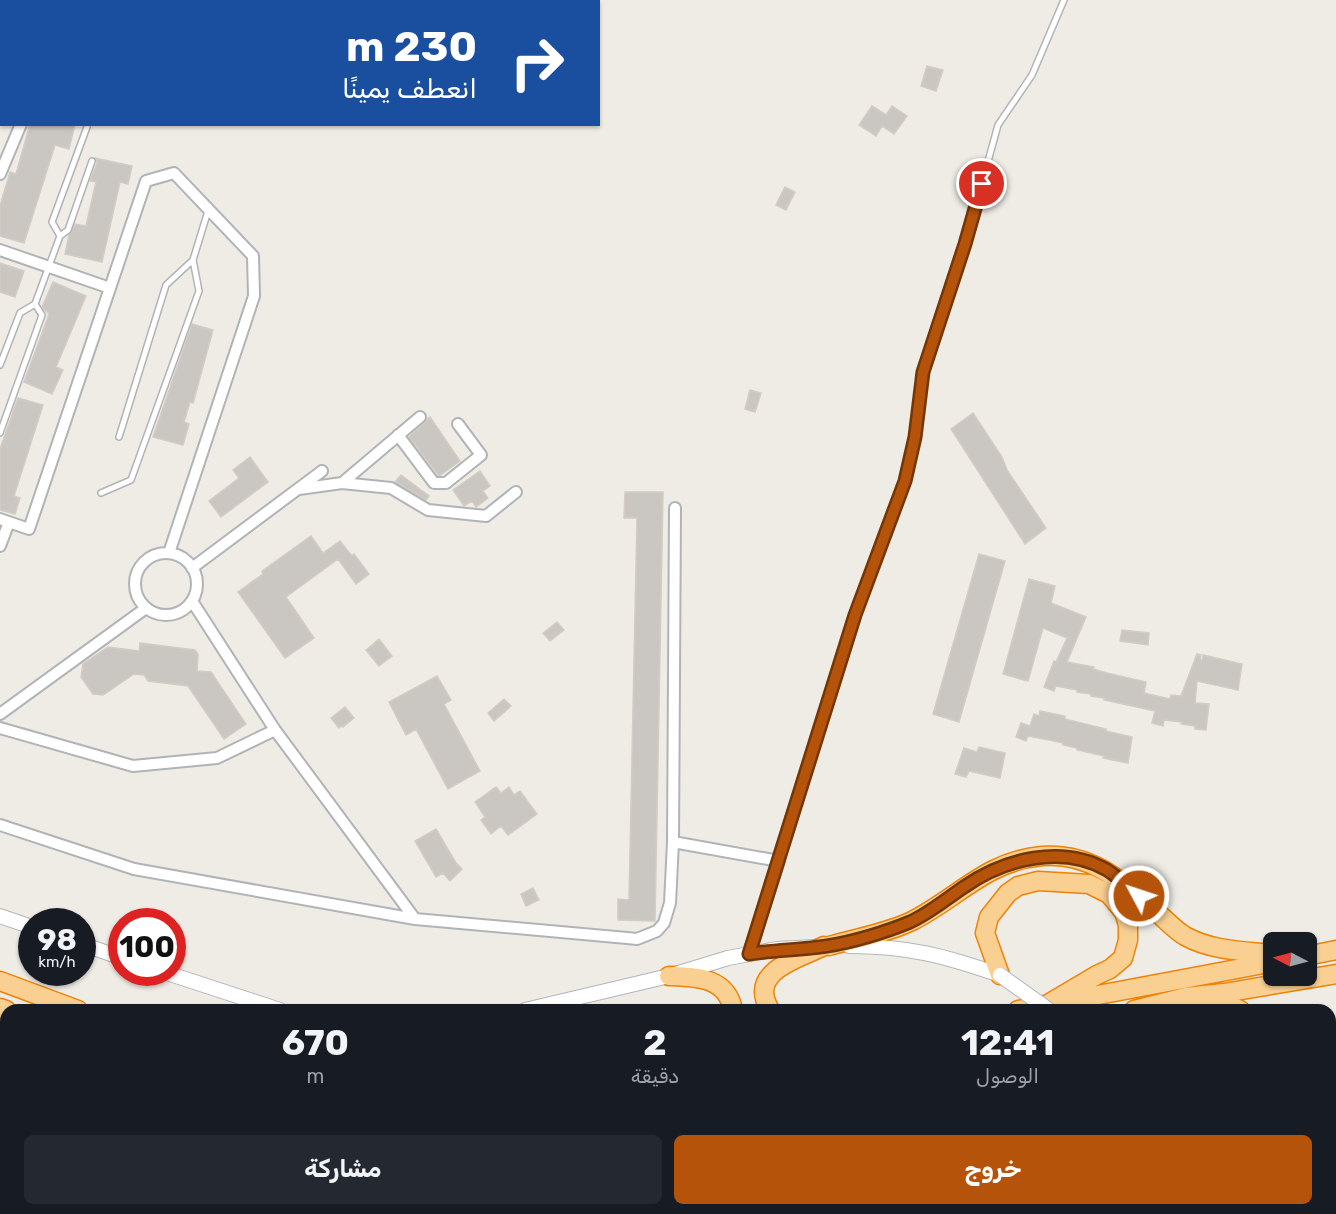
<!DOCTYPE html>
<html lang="ar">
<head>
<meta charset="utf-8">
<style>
  body { margin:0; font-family:Rubik,Cairo,sans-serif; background:#242831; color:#f1f3f6; direction:rtl; height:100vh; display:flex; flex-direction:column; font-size:22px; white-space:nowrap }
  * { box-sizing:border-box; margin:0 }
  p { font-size:20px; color:#9ea1a6 }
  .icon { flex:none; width:33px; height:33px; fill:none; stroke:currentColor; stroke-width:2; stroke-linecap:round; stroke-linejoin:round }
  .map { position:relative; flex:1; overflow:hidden; direction:ltr }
  .sheet { position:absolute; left:0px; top:1004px; width:1336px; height:212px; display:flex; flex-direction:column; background:#171b24; border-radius:18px 18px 0 0; box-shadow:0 2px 4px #0004; direction:rtl }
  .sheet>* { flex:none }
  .banner { position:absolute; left:0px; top:0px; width:600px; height:126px; box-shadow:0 2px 4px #0004; direction:rtl; background:#1a4fa0; color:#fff; overflow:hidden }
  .needle { width:39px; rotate:276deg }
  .buttons { position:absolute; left:1263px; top:932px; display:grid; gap:12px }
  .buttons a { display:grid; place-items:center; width:54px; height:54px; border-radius:9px; background:#171b24; box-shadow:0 2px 4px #0004; font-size:30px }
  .speed { position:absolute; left:18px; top:908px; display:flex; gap:12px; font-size:30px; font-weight:700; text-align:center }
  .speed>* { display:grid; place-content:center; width:78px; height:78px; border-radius:50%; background:#171b24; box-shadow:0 2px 4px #0004; line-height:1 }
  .speed small { font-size:15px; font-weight:400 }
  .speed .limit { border:9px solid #d22; background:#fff; color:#111 }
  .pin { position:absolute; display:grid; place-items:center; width:51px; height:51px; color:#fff; margin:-26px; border:3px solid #fff; border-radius:50%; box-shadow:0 2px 6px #0007 }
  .me { position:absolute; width:66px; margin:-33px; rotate:310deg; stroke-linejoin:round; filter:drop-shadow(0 0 4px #0008) }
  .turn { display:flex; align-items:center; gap:21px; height:126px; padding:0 24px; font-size:27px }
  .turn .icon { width:78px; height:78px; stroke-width:2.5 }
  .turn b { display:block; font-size:42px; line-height:51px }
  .eta { display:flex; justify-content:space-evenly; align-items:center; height:102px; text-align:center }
  .eta b { font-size:36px; font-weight:700; line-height:42px }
  .primary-button { display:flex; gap:12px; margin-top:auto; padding:12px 24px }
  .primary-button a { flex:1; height:69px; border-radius:9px; background:#b45309; color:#fff; font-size:24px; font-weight:700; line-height:69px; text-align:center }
  .primary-button a+a { background:#242831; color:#f1f3f6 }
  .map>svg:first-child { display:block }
</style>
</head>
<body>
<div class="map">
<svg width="1336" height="1214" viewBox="0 0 1336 1214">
  <rect width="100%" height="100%" fill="#efece6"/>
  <path fill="#cac7c2" stroke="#d4ccc4" stroke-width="1.5" d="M927,66L943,70L936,91L921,86Z
    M872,106L886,115L892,106L907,116L894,134L882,126L876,136L859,125Z
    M30,124H75L69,149L55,145L24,243L0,236V206L10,172L16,174Z
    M95,158L132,166L128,184L120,182L102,262L65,254L69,235L75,224L86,226L96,182L90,181L97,163Z
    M785,187L795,192L786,210L776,205Z
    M0,263L24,271L15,297L0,292Z
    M53,282L86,296L56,367L63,370L52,394L24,382L49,314L42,307Z
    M192,324L213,330L193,403L190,402L184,422L189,424L183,445L153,437Z
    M750,390L761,393L755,412L745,409Z
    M18,398L43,405L14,496L20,498L15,514L0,510V449Z
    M973,413L1002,457L1007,470L1046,528L1025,544L951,429Z
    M430,417L460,461L439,476L409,437Z
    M250,457L268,482L221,517L209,501L239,478L233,470Z
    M480,471L490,486L483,491L488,498L476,507L472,501L464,506L453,490Z
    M401,475L429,496L426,500L395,482Z
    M625,492H663L655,921L618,920V899L629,900L637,518H624Z
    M311,536L323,553L340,541L352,556L354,554L369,574L356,584L338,559L286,597L314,638L285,658L238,592L263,574L262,571Z
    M979,554L1005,561L959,722L933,714Z
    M1029,579L1055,586L1051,603L1086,617L1067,662L1094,667L1093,669L1107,673L1146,682L1144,693L1170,699L1171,695L1181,696L1197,654L1201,655L1200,659L1202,660L1203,655L1242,664L1238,690L1197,681L1195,703L1209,704L1206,730L1195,729V726L1181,724L1182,722L1164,720L1163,726L1152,723L1155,711L1104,700V698L1091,696V694L1077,692V690L1056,686L1054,691L1044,687L1054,661L1056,662L1067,638L1043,628L1028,681L1003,674Z
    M557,622L564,630L550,641L543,633Z
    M1122,630L1149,633L1148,645L1120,641Z
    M379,639L392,656L379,666L366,650Z
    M140,643L195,650L198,654L197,671L211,672L246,724L224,739L188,686L148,681L144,675L134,674L103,695L93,694L81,677L83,664L108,647L139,651Z
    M437,676L451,700L444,704L480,771L448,789L416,729L406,735L389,702Z
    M504,699L511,706L494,721L488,713Z
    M345,707L354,718L343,727L341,726L339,728L331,718Z
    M1040,711L1065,716V719L1106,729V731L1132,737L1128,763L1103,758L1104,756L1077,750V748L1063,745V743L1049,740L1028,736L1026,741L1016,737L1021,723L1030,726L1034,714L1039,716Z
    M979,747L1005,753L1000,778L969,771L966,777L955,774L964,748L977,752Z
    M496,787L501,793L509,787L514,795L520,791L537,814L508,835L501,826L491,834L481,820L485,817L475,802Z
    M436,829L456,863L462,869L450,881L443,873L436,877L415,841Z
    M533,888L539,900L526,906L521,894Z"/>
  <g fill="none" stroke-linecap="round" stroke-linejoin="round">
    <defs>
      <path id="lane" d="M87,127L52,222L60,236L68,230L92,161
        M35,304L60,236
        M0,365L20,313L35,304L42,315L0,433
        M119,437L166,285L193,260L208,211
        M101,493L131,480L199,291L193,260
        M779,861L855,615L905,481L915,437L923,372L965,245L998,125L1032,75L1064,0"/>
      <path id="street" d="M0,33L2,34
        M0,174L21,124
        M0,250L110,288
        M398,435L434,483H446L481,455L458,424
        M342,483L420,417
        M299,489L342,483L391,488L428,510L486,516L516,492
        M0,519L29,529L146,181L174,173L253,256L254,296L169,553
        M0,546L9,522
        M135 584a31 31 0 1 1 62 0a31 31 0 1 1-62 0Z
        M192,568L322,471
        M192,601L275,730L415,919
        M0,714L146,608
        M0,728L133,766L217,758L275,730
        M0,825L134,869L415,919L627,938L637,939L657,931L664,923L670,903L673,842L675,508
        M673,842L779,861L749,954"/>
      <path id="secondary" d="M0,916L32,927
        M82,944L122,958
        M849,946C908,946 945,956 1000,975
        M164,972L280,1010
        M525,1010L669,976L728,958L777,949L815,947"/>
      <path id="highway" d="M829,946C857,938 887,933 912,921C958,898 986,861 1042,856C1094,852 1124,884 1160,915C1168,922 1175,930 1185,936C1212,951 1244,951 1274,954
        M1306,956L1336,950
        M1000,975L985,933L989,917L1008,893L1018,886L1038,881L1089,884L1109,894L1124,912L1128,925V940L1123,958L1110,969L1097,975L1048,1004
        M669,976C696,977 727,977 733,1010
        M0,981L78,1010
        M1205,1002L1229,1005L1240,1010
        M0,1008L6,1010
        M770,1010C747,971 798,959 824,946
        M1018,1010L1274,962
        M1134,1010L1186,997L1224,993L1336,974
        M1330,1040L1336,1030
        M1330,1183L1336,1194
        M1309,1209L1316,1214"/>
    </defs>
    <use href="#lane" stroke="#b1b4b7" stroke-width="8"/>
    <use href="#street" stroke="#b1b4b7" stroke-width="14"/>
    <use href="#secondary" stroke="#b2b6ba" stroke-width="16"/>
    <use href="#highway" stroke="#ee8307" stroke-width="21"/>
    <use href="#lane" stroke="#fff" stroke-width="5"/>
    <use href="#street" stroke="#fff" stroke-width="10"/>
    <use href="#secondary" stroke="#fff" stroke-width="14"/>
    <use href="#highway" stroke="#fad092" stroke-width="18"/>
    <defs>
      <path id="secondary-bridge" d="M1000,975L1049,1010"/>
    </defs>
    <use href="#secondary-bridge" stroke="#b2b6ba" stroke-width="16" stroke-linecap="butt"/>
    <use href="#secondary-bridge" stroke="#fff" stroke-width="14"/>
  </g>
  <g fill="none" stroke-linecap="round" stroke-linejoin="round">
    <defs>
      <path id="route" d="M982,184L965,244L923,372L915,437L905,481L855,615L749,954C775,950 801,950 827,946C853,942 886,932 910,922C930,913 946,899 964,887C1004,859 1062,844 1107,870C1118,877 1129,888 1139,896"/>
    </defs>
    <use href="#route" stroke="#753606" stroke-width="15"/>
    <use href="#route" stroke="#b45309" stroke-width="10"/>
  </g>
</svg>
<div class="buttons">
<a><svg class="needle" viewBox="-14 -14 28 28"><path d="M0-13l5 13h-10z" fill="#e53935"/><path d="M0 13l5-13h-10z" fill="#9ea1a6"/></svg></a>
</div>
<div class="speed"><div>98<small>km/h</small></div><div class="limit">100</div></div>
<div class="pin" style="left:982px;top:184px;background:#d93025"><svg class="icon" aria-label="arrive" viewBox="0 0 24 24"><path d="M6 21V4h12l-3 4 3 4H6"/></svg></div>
<svg class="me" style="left:1139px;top:896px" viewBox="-20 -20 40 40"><circle r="17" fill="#b45309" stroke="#fff" stroke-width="3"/><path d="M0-11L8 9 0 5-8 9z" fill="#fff"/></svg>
<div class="banner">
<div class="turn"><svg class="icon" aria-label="right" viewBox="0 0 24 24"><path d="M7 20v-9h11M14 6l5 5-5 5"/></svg><div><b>230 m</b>انعطف يمينًا</div></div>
</div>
<section class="sheet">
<div class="eta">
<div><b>12:41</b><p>الوصول</p></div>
<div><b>2</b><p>دقيقة</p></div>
<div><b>670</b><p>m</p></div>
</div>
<div class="primary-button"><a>خروج</a><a>مشاركة</a></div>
</section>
</div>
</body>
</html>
